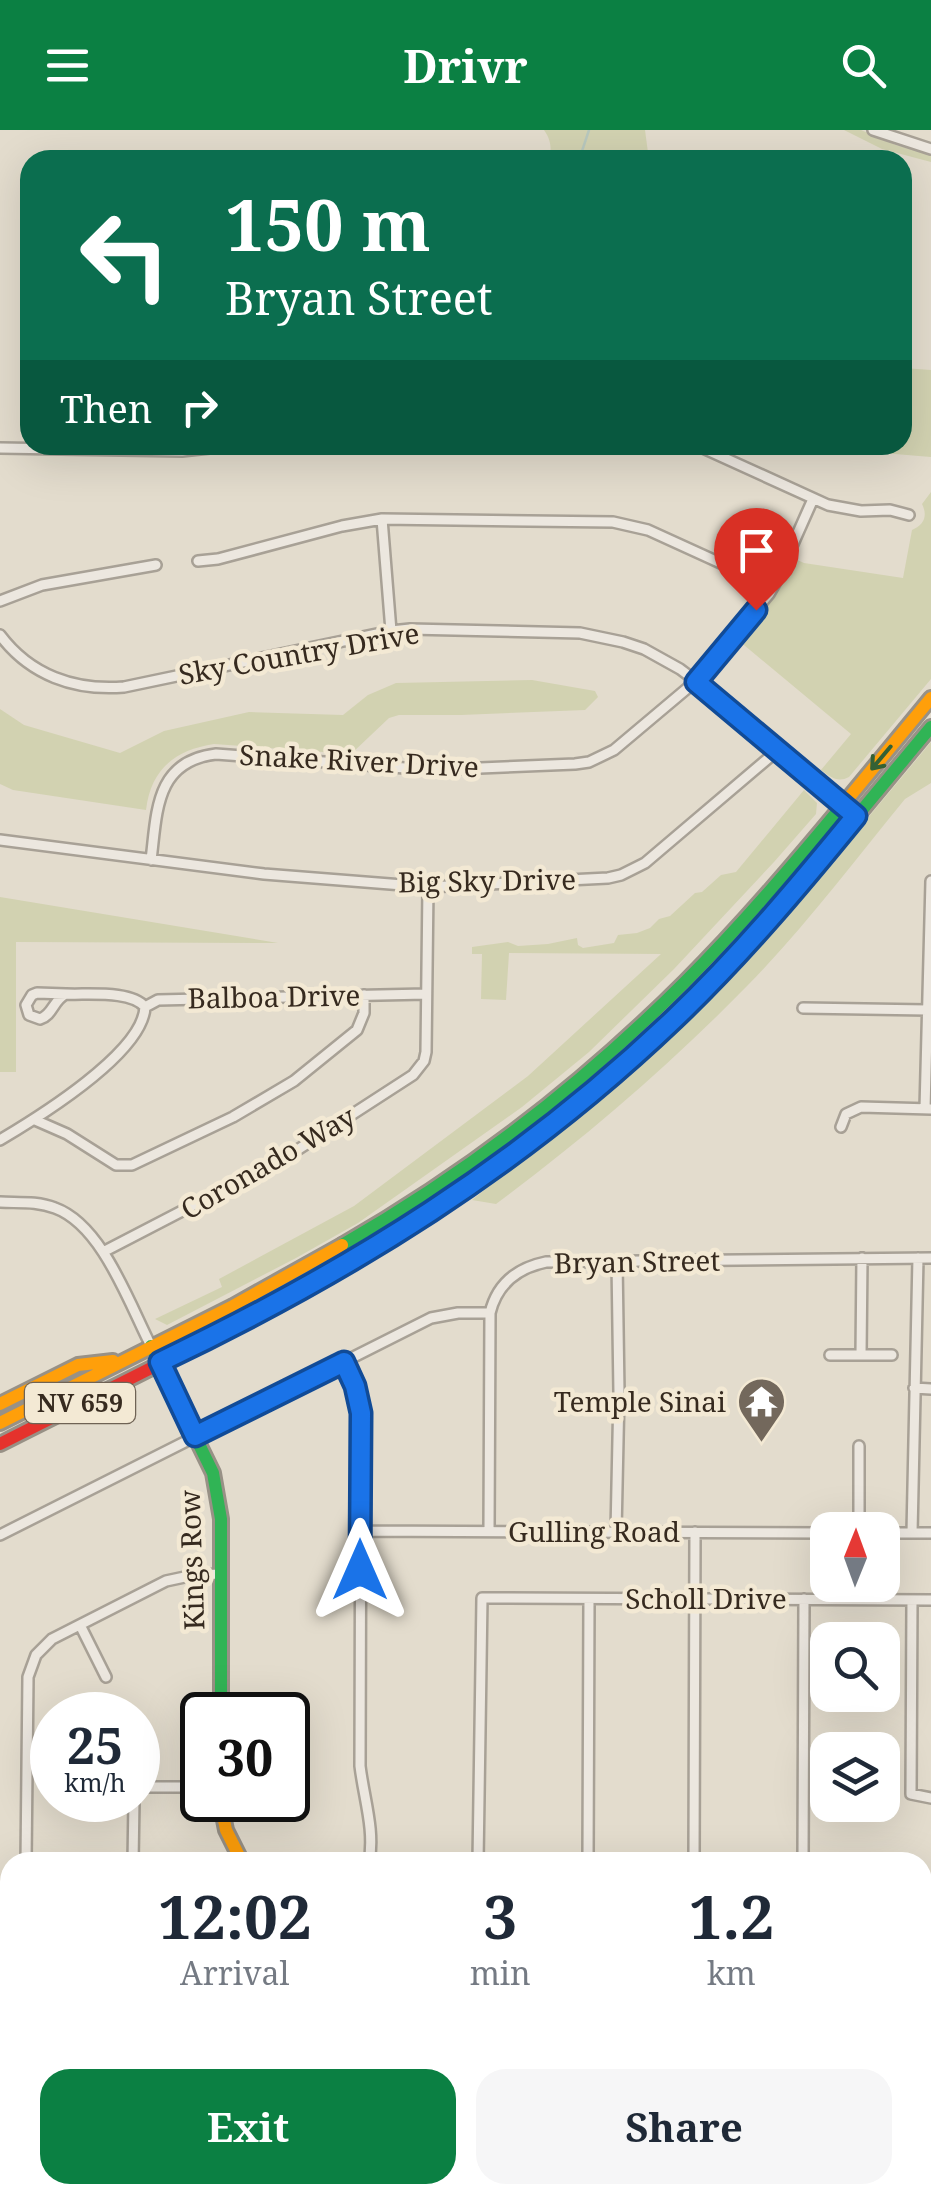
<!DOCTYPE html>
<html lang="en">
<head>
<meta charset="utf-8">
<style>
  body { margin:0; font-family:"Noto Serif",serif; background:#f6f6f7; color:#1f2937; height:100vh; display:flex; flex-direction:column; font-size:38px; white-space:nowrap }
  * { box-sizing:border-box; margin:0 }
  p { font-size:32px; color:#747a83 }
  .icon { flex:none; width:55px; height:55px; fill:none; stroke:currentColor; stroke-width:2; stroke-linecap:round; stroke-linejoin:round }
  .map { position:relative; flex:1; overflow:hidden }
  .sheet { position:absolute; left:0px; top:1722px; width:932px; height:352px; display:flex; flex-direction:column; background:#fff; border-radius:30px 30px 0 0; box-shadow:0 10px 40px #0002 }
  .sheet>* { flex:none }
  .guide { position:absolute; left:20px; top:20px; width:892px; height:305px; border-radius:30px; box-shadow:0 10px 40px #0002; background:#0b6e4f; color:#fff; overflow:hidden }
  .needle { width:65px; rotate:1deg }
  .buttons { position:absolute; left:810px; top:1382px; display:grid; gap:20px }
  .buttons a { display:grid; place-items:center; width:90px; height:90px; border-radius:20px; background:#fff; box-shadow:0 10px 40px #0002; font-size:50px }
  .speed { position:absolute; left:30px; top:1562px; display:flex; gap:20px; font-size:50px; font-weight:700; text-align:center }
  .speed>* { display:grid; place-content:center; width:130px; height:130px; border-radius:50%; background:#fff; box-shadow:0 10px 40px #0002; line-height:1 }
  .speed small { font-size:25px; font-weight:400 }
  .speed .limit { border:5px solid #111; border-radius:15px; background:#fff; color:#111 }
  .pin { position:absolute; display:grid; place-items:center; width:85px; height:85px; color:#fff; margin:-102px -42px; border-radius:50% 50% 50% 0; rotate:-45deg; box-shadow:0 0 10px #0007 }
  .pin .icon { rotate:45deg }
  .me { position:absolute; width:110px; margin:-55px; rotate:0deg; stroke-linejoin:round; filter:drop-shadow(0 0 8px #0008) }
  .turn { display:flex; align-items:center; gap:35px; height:210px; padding:0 40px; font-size:45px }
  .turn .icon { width:130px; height:130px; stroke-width:2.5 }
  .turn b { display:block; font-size:70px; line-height:85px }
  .then { display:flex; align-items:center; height:95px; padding:0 40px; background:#0003; gap:20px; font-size:38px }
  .eta { display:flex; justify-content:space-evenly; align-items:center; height:170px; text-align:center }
  .eta b { font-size:60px; font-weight:700; line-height:70px }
  .primary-button { display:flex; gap:20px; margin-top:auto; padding:20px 40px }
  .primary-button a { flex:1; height:115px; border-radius:30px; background:#0b8043; color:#fff; font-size:40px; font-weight:700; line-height:115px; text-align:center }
  .primary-button a+a { background:#f6f6f7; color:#1f2937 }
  header { display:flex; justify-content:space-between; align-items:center; height:130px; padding:0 40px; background:#0b8043; color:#fff; font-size:45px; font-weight:700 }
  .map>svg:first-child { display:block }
</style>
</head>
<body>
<header><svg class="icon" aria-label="menu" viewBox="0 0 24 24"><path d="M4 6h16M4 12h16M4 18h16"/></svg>Drivr<svg class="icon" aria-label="search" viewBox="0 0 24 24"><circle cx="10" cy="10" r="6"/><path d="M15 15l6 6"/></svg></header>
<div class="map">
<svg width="931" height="2073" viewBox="0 0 931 2073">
  <rect width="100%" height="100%" fill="#e3dccd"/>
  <path fill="#d2d2b1" d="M544,0H645L649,30H549C552,18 551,10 544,0Z
    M844,0H861L896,15L931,25V32L882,19Z
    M903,238L931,240V327L822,318L815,315H902Z
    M931,362V549L849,647C838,653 830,647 821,640L851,604L738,510L774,466L793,428L804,433L903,448L912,400C924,395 928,386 922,374Z
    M532,550L595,561L598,567L585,580L461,585H399L389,588L351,624L214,614C175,620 151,639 146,680L13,660L0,654V579L24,595L120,623L164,601L249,582L343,585L368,565L396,553Z
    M931,612V653L905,669C854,731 805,797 748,855C670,935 586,1007 496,1074L472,1070C533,1020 597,974 655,919C755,825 843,718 931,612Z
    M804,660L817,673L816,684L774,732L674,839L589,922L522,977L358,1093L296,1128L167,1195L155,1189L222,1157L219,1149L354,1076L528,946L661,824L509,823L506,870L481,869L482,824H472V817L508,812L518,816L548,814L577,808L578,815L583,818L614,813L618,805L637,803L650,798L659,789L670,786L695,763L702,762L721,745L736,742Z
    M0,767L278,813L16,812V942H0Z
    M931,2009V2073H654L655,2065H922L923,2036Z"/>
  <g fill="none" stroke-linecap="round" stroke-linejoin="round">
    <path stroke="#b8c8be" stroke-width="2.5" d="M579,30L589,0"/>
    <defs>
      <path id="street" d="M873,0L931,19
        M696,315L828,375L861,381L890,380L909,385
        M0,318L182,321L237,315
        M382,389L391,501
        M198,431L218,429L342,396L382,389L613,392L648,400L773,457
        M0,471L42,455L156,435
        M0,505C30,545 74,561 124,557L391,501L410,499L580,503L623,512L644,519L680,539L696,551L856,686
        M0,710L264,744L428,757L608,748L621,745L645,733L778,620
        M151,730C157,682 155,631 216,624L432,640L575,634L589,632L614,620L696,551L769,464L777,450L813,369
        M37,863L66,864C53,870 53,885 40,889L29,885L26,875L32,865Z
        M66,864C88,865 131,860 145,877
        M803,878L927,880
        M925,979L931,751
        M35,990L67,1004L116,1035H132L233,987L294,951L357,900L364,883V865
        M841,997L846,984L861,977L931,979
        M0,1010C37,988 143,923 145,877L158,870L426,864
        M0,1072C18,1073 37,1071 55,1078C102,1095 129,1173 151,1216
        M103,1122L288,1026L413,945L424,931L426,922L428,757
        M830,1225H861L862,1128
        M861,1225H892
        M343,1232L355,1256L361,1283L360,1636C364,1669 375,1700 369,1732
        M914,1258L931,1259
        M859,1400V1316
        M361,1401L828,1403
        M489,1401L490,1183C497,1154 517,1138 546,1132L931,1128
        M616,1402L619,1263L617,1132
        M882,1403H931
        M912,1403L918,1128
        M0,1405L431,1188L458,1183H490
        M912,1470L911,1664L931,1668
        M80,1495L106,1547
        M138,1657H202
        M26,1732L28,1547L36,1525L52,1509L166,1451L194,1445L221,1444
        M133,1732L134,1670
        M478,1732L482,1468L931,1470
        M588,1732L589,1469
        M694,1732L695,1402
        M803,1732L804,1469
        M922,1776L931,1778
        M0,1835H10
        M0,1942L10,1943
        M0,2052H10
        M644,2065V2073
        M24,2073V2065
        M109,2073V2065
        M242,2073L243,2065
        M372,2073V2065"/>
      <path id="fast" d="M469,1055C529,1012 588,968 642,919C749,822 839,707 931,597
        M342,1115C468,1043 583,954 685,852C741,796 792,736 842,676
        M151,1216L213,1343L221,1389V1585"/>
      <path id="slow" d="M842,676L931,568
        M0,1274L78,1235L113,1231
        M0,1293L233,1176L342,1115
        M220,1670L226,1700L242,1732
        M922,1894L931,1897"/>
      <path id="jam" d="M0,1314C159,1233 324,1158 469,1055"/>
    </defs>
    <use href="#street" stroke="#a8a196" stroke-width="14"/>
    <use href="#fast" stroke="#989186" stroke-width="18"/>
    <use href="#slow" stroke="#989186" stroke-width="18"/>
    <use href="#jam" stroke="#989186" stroke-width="18"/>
    <use href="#street" stroke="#ece7df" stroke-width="9"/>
    <use href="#fast" stroke="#30b455" stroke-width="12"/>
    <use href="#slow" stroke="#ff9f0a" stroke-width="12"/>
    <use href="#jam" stroke="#e5322d" stroke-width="12"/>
  </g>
  <defs><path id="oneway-shaft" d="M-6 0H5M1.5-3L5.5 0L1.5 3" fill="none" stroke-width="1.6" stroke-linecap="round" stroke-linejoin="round" transform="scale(2.5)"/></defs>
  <use stroke="#346135" href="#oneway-shaft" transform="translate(881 628) rotate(130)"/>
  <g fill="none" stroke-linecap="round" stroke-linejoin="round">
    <defs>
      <path id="route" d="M360,1440L361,1283L355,1256L344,1232L195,1306L160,1232C350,1141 520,1036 674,889C740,826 798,757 856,686L696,552L756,480"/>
    </defs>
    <use href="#route" stroke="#114b97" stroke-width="25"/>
    <use href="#route" stroke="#1a73e8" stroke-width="18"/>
  </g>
  <defs>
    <symbol id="temple-pin" viewBox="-11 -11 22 30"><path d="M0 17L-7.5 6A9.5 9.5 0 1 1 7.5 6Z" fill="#73685c" stroke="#f3e9d4"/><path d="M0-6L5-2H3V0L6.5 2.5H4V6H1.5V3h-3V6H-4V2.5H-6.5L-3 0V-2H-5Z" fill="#fff"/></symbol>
  </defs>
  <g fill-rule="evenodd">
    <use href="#temple-pin" x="734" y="1244" width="55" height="75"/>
  </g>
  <g text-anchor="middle" stroke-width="9" stroke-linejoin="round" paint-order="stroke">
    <rect fill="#f3e9d4" stroke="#6f6355" stroke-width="2.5" x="25" y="1253" width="110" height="40" rx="8"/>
    <g font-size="25" font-weight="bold" fill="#362a1f">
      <text x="80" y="1282">NV 659</text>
    </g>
    <g font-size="28" fill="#362a1f" stroke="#f3e9d4">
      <text transform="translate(299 524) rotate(-10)" y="10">Sky Country Drive</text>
      <text transform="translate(359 631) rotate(3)" y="10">Snake River Drive</text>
      <text transform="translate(487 751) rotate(-1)" y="10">Big Sky Drive</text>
      <text transform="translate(274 867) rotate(-1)" y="10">Balboa Drive</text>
      <text transform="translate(268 1033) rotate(-30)" y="10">Coronado Way</text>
      <text transform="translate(637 1132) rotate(-1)" y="10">Bryan Street</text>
      <text x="594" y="1412">Gulling Road</text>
      <text transform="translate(192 1430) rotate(-92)" y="10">Kings Row</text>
      <text x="706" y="1479">Scholl Drive</text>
    </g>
    <g font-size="28" fill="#362a1f" stroke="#f3e9d4" text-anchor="end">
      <text x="726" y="1282">Temple Sinai</text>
    </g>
  </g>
</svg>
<div class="buttons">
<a><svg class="needle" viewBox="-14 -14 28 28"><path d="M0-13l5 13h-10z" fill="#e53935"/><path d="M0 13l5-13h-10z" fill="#747a83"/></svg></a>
<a><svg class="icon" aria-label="search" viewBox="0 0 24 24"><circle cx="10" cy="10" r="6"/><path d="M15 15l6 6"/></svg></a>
<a><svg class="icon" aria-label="layers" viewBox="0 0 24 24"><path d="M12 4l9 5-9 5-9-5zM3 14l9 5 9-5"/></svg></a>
</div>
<div class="speed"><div>25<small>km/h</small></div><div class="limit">30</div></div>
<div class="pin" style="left:756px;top:480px;background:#d93025"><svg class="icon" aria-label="arrive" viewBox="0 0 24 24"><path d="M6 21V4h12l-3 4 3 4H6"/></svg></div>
<svg class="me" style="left:360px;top:1440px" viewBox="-20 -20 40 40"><path d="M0-17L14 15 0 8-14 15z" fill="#1a73e8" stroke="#fff" stroke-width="4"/></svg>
<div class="guide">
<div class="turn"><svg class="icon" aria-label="left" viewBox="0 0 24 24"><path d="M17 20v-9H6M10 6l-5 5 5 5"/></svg><div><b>150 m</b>Bryan Street</div></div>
<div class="then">Then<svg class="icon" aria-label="right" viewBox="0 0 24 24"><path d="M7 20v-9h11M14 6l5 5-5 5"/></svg></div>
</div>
<section class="sheet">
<div class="eta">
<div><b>12:02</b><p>Arrival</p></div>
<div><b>3</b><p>min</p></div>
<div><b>1.2</b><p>km</p></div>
</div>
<div class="primary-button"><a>Exit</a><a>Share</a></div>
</section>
</div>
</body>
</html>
